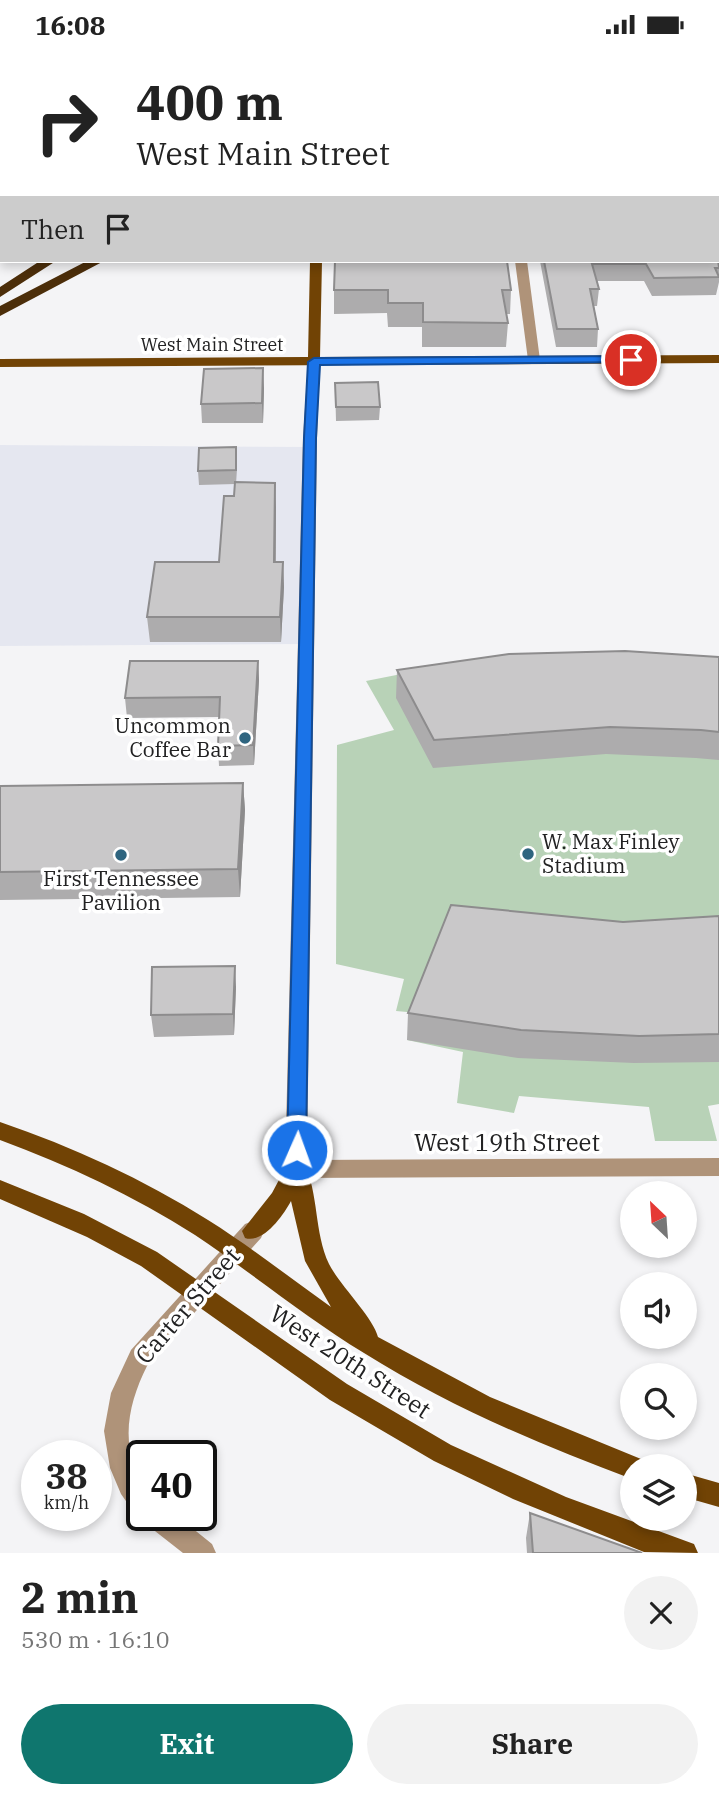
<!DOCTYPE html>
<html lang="en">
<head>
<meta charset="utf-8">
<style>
  body { margin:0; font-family:"IBM Plex Serif",serif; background:#f2f2f2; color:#222; height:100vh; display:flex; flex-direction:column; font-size:26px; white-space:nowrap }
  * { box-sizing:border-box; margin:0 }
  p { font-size:23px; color:#767676 }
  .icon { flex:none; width:38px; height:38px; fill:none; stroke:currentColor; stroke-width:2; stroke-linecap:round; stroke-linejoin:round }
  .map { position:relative; height:1504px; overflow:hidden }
  .drawer { display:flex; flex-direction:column; background:#fff; flex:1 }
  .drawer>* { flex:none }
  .banner { position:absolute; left:0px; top:0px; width:719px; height:214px; box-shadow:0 4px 10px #0003; background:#fff; color:#222; overflow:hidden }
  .needle { width:46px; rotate:335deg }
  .fabs { position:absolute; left:620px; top:1132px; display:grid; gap:14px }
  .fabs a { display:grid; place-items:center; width:77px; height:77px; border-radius:50%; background:#fff; box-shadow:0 4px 10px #0003; font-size:35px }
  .speed { position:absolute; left:21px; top:1391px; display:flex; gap:14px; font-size:35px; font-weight:700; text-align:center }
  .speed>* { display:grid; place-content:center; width:91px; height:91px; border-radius:50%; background:#fff; box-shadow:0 4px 10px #0003; line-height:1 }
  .speed small { font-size:18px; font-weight:400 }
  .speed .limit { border:4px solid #111; border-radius:10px; background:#fff; color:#111 }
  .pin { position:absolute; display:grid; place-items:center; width:60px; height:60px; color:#fff; margin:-30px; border:4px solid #fff; border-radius:50%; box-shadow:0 2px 7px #0007 }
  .me { position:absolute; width:77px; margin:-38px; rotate:2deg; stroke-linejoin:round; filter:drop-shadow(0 0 5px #0008) }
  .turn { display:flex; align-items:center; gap:24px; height:147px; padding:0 21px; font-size:32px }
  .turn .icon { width:91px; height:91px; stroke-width:2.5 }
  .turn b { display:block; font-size:49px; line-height:60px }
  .then { display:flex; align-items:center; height:66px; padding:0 21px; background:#0003; gap:14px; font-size:26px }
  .round { display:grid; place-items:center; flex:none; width:74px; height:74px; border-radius:37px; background:#f2f2f2 }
  .head { display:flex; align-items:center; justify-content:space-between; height:119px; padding:0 21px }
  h1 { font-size:42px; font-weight:800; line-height:52px }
  .action { display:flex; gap:14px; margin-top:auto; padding:14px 21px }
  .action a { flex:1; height:80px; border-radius:42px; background:#0f766e; color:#fff; font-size:28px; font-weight:800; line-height:80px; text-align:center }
  .action a+a { background:#f2f2f2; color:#222 }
  .status { display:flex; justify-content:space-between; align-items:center; height:49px; padding:0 35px; background:#fff; direction:ltr }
  .status svg { height:19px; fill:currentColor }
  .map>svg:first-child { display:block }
</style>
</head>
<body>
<div class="status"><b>16:08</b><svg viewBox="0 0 49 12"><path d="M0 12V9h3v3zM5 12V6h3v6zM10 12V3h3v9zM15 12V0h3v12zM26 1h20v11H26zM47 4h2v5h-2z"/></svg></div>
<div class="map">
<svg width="719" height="1504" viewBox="0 0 719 1504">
  <rect width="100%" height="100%" fill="#f4f4f6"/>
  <path fill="#e5e7f0" d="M0,396L310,398L307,595L0,597Z"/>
  <path fill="#b8d2b7" d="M452,615L719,620V1055L708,1057L717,1092H655L649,1058L519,1047L514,1064L457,1054L463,1003L407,991L418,964L396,962L404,930L336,915L337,696L394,681L366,632Z"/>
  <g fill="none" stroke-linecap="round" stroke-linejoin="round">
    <path fill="#af9379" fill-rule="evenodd" d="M644,0H654L655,2H645Z
      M718,59H719V65H718Z
      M718,187H719V197H718Z
      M515,212H527L540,311L534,315L528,311Z
      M314,309L320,313L317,389L307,1111L719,1109V1127L296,1129L288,1126L285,1120L303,389L308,313Z
      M253,1172L261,1175L264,1182L261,1189L147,1317C134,1343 125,1372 130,1401C132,1413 138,1422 142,1432C145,1441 142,1456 142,1465L133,1462L121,1445L110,1419L104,1382L111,1344L131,1301L245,1175Z
      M143,1466H176L212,1495L216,1504H183L146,1475Z"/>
    <path fill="#714305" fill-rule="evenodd" d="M319,0H329V2H319Z
      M310,212H322L320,308L719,306V314L0,318V310L308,308Z
      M0,1073C73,1098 143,1130 208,1171C251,1198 290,1229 331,1258L305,1212L291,1152C283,1167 263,1195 245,1189L242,1182L272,1144L288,1114L296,1111L304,1114C319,1145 314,1183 329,1215C341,1238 373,1268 378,1288L490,1348L641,1410L644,1418H632V1430C539,1395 448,1357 364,1304C305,1268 252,1224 195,1186C134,1147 68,1116 0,1091Z
      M0,1131L84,1165L157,1203L347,1335L451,1396L566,1448L694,1495L698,1504L644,1503L513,1450L434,1412L330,1351L141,1217L87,1188L0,1150Z
      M684,1424L719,1434V1458L684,1448Z"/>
    <path fill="#4c2e0a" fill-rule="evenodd" d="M142,0H154V2H142Z
      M181,0H193V2H181Z
      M0,200H2L0,209Z
      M40,212H56L0,248V238Z
      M87,212H104L0,267V257Z"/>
  </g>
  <path fill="#adacad" d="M0,0H90V2H2V41H0Z
    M672,0H719V29H718V2H673Z
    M540,212H718L719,214V233L716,246L652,247L644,232H597L599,240L597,257H594L598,280L597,298H556Z
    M334,241H511L510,265H506L508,274L506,298H422V278H388L387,264L334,265Z
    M335,334L380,358L379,371L336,372Z
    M264,339L263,374H202L201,355Z
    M236,398V433L276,458V513H283L284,538L281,593H150L147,568L219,513L234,447L235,435L199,436L198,422Z
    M719,608V711L696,709L606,705L433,719L396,649L397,621Z
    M258,612L259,631L254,716L219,717L218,697L219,668L127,669L125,649Z
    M243,734L245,761L240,848L0,851V737Z
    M719,867V1013L634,1014L518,1009L407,991L408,964L623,873Z
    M236,938L234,986L154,988L151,966Z
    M530,1464L642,1504H527L526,1489Z"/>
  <path fill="#8d8c8d" d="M263,319L264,339L263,374L262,354Z
    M236,398L237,412L236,435Z
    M275,434L276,458L275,538L274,513Z
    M283,513L284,538L281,593L280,568Z
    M258,612L259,631L254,716L253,696Z
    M243,734L245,761L240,848L238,820Z
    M235,917L236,938L234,986L233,965Z"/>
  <path fill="#c9c8c9" stroke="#8d8c8d" stroke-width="2" d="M0,0H84V2H2V24H0Z
    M349,0H558L559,2H349Z
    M683,0H719V8H718V2H684Z
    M718,211L719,219H715L719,228L654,229L646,215H592L599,240H590L598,280H557L544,212H718Z
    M335,212H507L511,241H502L508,274L423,273V254H388V241H334Z
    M263,319L262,354L201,355L204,320Z
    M378,333L380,358H336L335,334Z
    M236,398V421L198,422L199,399Z
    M235,433L275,434L274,513H283L280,568H147L155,513H219L224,447H234Z
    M625,602L719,608V683L701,681L610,678L434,691L397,621L509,605Z
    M130,612H258L253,696L218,697L220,648L125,649Z
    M243,734L238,820L0,823V737Z
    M451,856L623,873L719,867V985L639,987L521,981L408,964Z
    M235,917L233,965L151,966L152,918Z
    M530,1464L642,1504H533Z"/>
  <path fill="#1a73e8" stroke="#114b97" stroke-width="2" d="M631,307L636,309V313L320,316L316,389L306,1101L303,1106H290L287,1101L304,389L308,313L314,309Z"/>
  <g fill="#2e647f" stroke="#fff" stroke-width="2.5">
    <circle cx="245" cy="689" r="7"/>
    <circle cx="528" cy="805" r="7"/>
    <circle cx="121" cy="806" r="7"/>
  </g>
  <g text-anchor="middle" stroke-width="7" stroke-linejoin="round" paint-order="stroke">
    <g font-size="18" fill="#222223" stroke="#fff">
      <text x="212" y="302">West Main Street</text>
    </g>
    <g font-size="21" fill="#222223" stroke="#fff" text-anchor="end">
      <text x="231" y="684">Uncommon<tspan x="231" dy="24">Coffee Bar</tspan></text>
      <text x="542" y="800" text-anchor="start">W. Max Finley<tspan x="542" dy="24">Stadium</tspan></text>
      <text x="121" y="837" text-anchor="middle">First Tennessee<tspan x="121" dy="24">Pavilion</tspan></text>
    </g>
    <g font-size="24" fill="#222223" stroke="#fff">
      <text x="507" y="1102">West 19th Street</text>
      <text transform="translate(188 1257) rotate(-49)" y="8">Carter Street</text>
      <text transform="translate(350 1313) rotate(33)" y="8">West 20th Street</text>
    </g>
  </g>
</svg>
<div class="fabs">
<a><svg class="needle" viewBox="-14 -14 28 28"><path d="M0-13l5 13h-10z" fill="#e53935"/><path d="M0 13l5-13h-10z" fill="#767676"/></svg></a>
<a><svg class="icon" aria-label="sound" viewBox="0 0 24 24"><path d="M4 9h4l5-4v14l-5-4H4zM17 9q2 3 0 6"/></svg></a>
<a><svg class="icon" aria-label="search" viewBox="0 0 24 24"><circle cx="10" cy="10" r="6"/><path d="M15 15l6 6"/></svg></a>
<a><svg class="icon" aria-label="layers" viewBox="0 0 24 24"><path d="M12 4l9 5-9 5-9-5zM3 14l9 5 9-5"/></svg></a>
</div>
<div class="speed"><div>38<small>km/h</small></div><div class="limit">40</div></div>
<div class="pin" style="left:631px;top:311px;background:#d93025"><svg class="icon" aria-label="arrive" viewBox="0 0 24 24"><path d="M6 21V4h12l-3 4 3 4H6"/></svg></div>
<svg class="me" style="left:297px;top:1101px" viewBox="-20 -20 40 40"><circle r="17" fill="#1a73e8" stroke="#fff" stroke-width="3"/><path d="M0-11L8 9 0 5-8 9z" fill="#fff"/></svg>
<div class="banner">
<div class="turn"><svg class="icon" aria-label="right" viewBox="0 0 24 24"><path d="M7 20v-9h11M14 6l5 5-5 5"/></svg><div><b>400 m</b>West Main Street</div></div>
<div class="then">Then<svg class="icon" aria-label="arrive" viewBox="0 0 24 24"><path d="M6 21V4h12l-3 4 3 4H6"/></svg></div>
</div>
</div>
<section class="drawer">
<div class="head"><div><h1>2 min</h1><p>530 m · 16:10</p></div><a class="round"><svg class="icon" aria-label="close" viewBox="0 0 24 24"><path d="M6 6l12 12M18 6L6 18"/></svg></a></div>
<div class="action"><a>Exit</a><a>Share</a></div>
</section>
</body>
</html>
